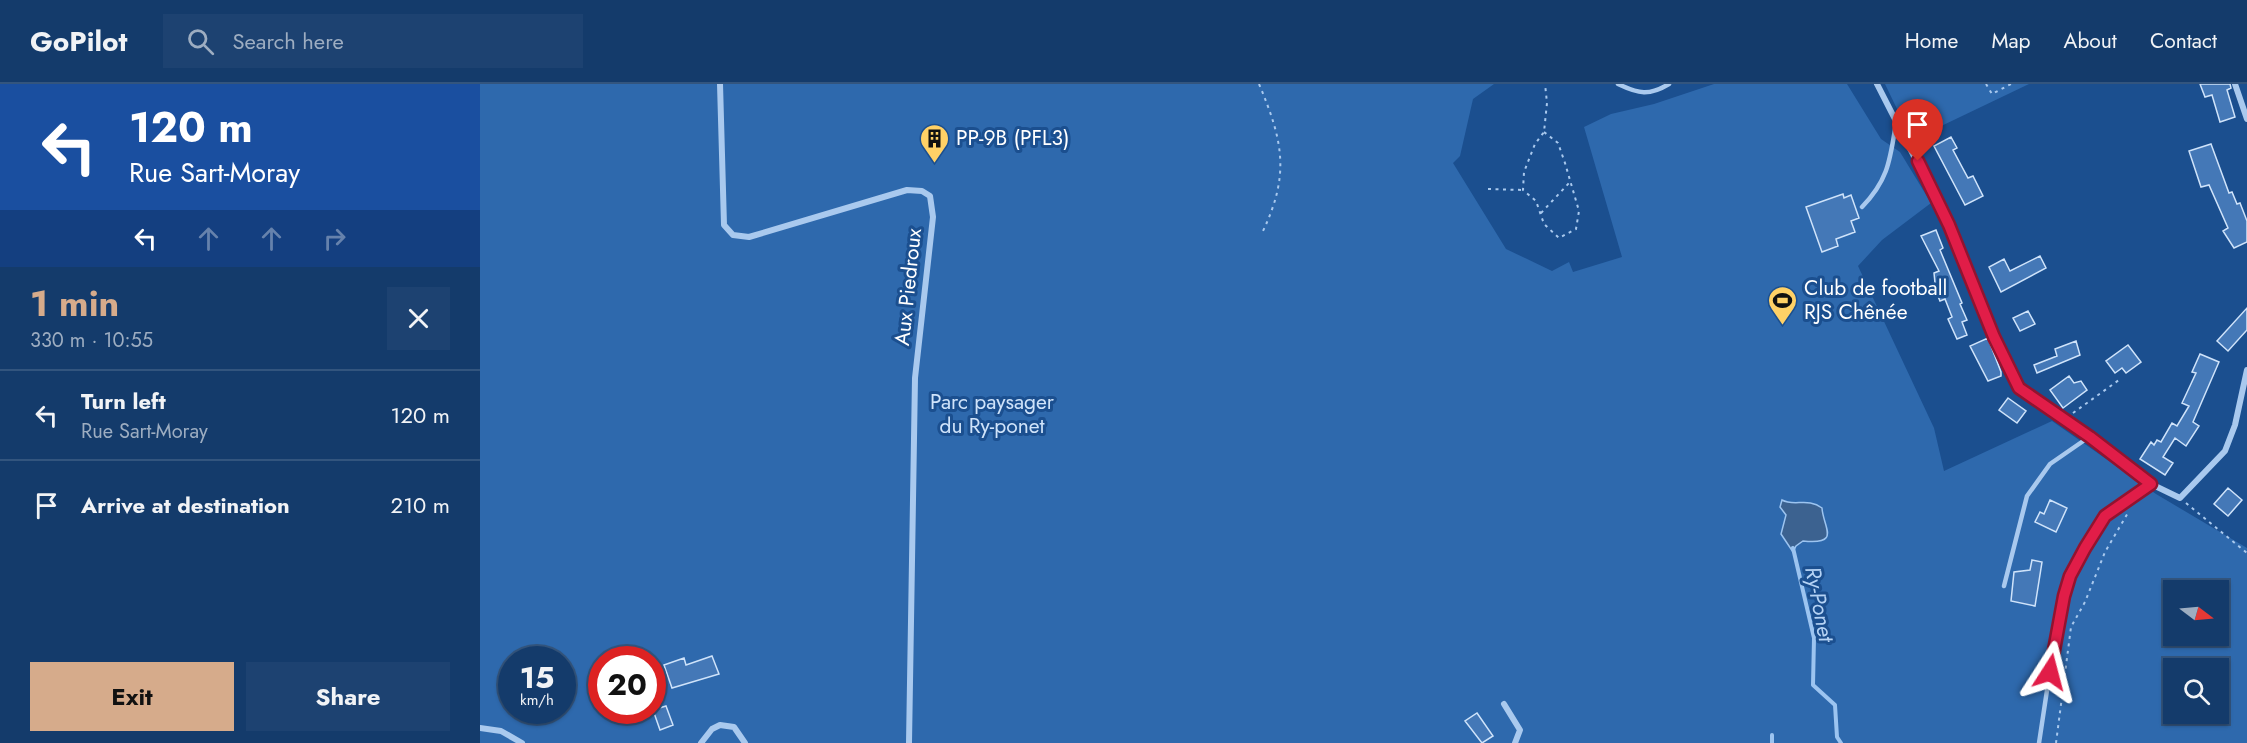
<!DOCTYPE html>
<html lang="en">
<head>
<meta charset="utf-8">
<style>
  body { margin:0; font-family:Jost,sans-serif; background:#1d4271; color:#f1f3f6; height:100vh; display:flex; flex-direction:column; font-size:22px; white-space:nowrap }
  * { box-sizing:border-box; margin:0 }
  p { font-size:20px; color:#9dadc1 }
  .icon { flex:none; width:33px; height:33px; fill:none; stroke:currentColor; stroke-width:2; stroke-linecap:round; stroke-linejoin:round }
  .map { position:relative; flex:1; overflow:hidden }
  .side { display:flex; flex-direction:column; background:#143b6b; width:480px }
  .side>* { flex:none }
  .hud { background:#1a4fa0; color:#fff; overflow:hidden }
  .needle { width:39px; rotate:106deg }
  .controls { position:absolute; left:1683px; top:496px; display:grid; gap:12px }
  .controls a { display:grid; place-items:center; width:66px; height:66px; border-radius:0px; background:#143b6b; box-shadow:0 2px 4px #0004,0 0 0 2px #33557e; font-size:30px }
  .speed { position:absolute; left:18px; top:562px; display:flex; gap:12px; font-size:30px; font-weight:700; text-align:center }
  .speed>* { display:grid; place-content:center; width:78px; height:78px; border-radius:50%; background:#143b6b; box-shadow:0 2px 4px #0004,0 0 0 2px #33557e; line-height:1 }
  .speed small { font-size:15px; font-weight:400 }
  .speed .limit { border:9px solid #d22; background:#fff; color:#111 }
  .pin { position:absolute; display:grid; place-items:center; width:51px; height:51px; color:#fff; margin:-62px -26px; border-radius:50% 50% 50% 0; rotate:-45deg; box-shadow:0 0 6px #0007 }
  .pin .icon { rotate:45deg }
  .me { position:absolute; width:66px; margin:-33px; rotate:9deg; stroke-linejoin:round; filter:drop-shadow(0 0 4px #0008) }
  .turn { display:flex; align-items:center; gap:21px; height:126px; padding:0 30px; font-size:27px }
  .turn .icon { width:78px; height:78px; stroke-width:2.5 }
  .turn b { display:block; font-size:42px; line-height:51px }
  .lanes { display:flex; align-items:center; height:57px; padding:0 30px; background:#0003; justify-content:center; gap:30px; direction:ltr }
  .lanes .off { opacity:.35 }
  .round { display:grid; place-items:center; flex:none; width:63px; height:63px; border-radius:0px; background:#1d4271 }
  .headline { display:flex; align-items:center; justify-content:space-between; height:102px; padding:0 30px }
  h1 { font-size:36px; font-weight:700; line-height:45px; color:#d6ab8b }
  .primary-button { display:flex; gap:12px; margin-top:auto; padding:12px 30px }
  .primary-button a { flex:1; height:69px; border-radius:0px; background:#d6ab8b; color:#111; font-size:24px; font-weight:700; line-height:69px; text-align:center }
  .primary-button a+a { background:#1d4271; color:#f1f3f6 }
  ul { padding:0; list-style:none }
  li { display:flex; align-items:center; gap:18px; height:90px; padding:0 30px; border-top:2px solid #33557e }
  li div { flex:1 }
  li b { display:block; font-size:22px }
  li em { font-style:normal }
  header { display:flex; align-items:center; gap:36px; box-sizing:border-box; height:84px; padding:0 30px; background:#143b6b; border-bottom:2px solid #33557e }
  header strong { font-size:28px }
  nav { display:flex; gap:33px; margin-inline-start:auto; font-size:21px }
  .search { width:420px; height:54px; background:#1d4271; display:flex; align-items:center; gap:15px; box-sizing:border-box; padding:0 21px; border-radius:0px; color:#9dadc1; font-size:22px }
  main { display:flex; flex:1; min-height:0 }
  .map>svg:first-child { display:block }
</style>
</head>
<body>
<header>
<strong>GoPilot</strong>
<div class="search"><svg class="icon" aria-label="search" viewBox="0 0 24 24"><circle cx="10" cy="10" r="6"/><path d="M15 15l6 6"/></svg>Search here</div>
<nav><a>Home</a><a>Map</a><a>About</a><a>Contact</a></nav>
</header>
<main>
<section class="side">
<div class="hud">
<div class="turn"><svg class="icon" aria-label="left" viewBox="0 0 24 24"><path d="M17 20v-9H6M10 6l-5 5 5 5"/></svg><div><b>120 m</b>Rue Sart-Moray</div></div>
<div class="lanes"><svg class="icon" aria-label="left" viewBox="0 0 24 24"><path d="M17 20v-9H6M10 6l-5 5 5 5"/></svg><svg class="icon off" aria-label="ahead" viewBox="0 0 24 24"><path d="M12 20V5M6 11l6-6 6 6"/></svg><svg class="icon off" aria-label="ahead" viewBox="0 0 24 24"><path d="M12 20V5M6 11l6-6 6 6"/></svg><svg class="icon off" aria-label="right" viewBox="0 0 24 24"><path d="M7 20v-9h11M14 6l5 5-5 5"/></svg></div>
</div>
<div class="headline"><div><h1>1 min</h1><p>330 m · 10:55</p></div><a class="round"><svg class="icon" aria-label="close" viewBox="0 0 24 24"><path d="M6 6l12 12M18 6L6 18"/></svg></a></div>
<ul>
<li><svg class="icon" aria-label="left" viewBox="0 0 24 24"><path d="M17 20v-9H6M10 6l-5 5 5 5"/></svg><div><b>Turn left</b><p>Rue Sart-Moray</p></div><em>120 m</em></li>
<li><svg class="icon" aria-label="arrive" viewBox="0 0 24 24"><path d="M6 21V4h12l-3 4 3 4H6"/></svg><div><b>Arrive at destination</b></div><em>210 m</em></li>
</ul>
<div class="primary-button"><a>Exit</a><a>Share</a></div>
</section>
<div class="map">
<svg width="1767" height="659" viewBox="0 0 1767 659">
  <rect width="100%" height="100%" fill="#1b4f8f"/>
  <path fill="#2e69ad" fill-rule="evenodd" d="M0,0H1014L993,15L980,72L973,79L1026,165L1072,187L1089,178L1093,188L1142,173L1104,43L1131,30L1174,20L1234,0H1367L1401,55L1420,68L1451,119L1402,156L1378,182L1454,344L1464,387L1572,337L1676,410L1767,464V659H0ZM1694,507H1738V552H1694ZM32,576H82V627H32ZM122,576H172V627H122ZM1694,585H1738V630H1694Z
    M1405,0H1549L1432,56Z"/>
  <path fill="#3c6290" stroke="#9cc4f0" stroke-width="1.5" d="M1302,416C1314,423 1328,413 1342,424C1343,443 1362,461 1323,457L1316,462L1313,468L1301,450L1306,431L1300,423Z"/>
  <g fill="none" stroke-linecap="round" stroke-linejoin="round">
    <path stroke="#9cc4f0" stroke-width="4" d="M1313,464L1334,554L1333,601L1355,621L1357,653L1361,659
      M1292,651V659"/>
  </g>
  <path fill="#4478b7" stroke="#cfe3fa" stroke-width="1.5" d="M1720,0H1750L1751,4L1747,6L1755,33L1740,38L1732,11L1725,13Z
    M1471,53L1477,64L1473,66L1488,94L1493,92L1503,112L1485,121L1454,62Z
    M1731,60L1749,109L1752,108L1757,120L1760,119L1767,137V158L1754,164L1743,147L1748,144L1729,101L1721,103L1709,67Z
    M1363,110L1364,114L1371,111L1379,134L1371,137L1375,148L1356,155L1358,162L1342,168L1326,123Z
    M1456,146L1463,164L1460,166L1482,219L1480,220L1487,236L1482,238L1487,251L1477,255L1468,235L1472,233L1465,215L1460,217L1457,210L1454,211L1450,201L1455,199L1454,189L1459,187L1441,152Z
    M1560,172L1566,184L1521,208L1509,183L1524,175L1530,187Z
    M1767,224V246L1748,267L1737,257Z
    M1548,227L1555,240L1540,247L1533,234Z
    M1508,254L1521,288V292L1508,297L1490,262Z
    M1596,257L1600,271L1557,289L1554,281L1577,272L1575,265Z
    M1648,261L1661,278L1646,289L1642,284L1635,289L1626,277Z
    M1720,270L1739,278L1713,338L1719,342L1706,362L1695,354L1683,373L1693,379L1685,391L1660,375L1671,358L1674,361L1677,356L1681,358L1692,339L1697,342L1709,322L1702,319L1716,289L1712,288Z
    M1589,292L1594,299L1601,297L1607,306L1583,324L1570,306Z
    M1528,314L1546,327L1537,339L1519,326Z
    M1748,404L1762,416L1748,432L1734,420Z
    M1570,416L1587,424L1576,448L1555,438L1560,428L1564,430Z
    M1552,476L1562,478L1555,522L1531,517L1534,488L1550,486Z
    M232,572L239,590L192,604L184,581L204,574L206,581Z
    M186,622L193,641L180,646L173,626Z
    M997,629L1013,652L1002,659L985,637Z"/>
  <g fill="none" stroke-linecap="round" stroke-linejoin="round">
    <path stroke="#a9c9ee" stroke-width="2" stroke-dasharray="3 4.5" stroke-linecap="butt" d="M779,0C803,57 810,90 783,147
      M1506,0L1512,10L1531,0
      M1064,48L1078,59L1085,79L1099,127L1096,145L1079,154L1064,140L1056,117L1043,106L1044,88L1055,60L1064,48L1067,19L1065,0
      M1008,105L1043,106
      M1061,129L1090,98
      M1593,329L1639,296
      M1706,419L1767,469
      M1576,659L1591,543L1605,518L1625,468L1649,427"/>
    <path stroke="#a9c9ee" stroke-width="4.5" d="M1138,0C1159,10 1169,12 1189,0
      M1382,123C1409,95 1410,75 1416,39
      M1524,502L1547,412L1570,380L1609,353
      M1559,659L1576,547L1590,492L1625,432L1671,400"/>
    <path stroke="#a9c9ee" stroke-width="6" d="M240,0L244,141L253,151L269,153L427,106L442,107L450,112L453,133L435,294L429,659
      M1397,0L1469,141L1514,253L1539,304L1609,353L1671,400L1700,414L1745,367L1755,341L1767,286
      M1755,0L1767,35
      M1024,620L1040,646L1035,659
      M0,644L21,647L42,659
      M221,659L232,645L240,641L254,643L265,659"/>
  </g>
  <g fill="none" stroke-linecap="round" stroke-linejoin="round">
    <defs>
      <path id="route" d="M1438,77L1469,141L1514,253L1539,304L1610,353L1671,400L1625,432L1605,464L1590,492L1584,512L1570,588"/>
    </defs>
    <use href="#route" stroke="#92132f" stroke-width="15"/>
    <use href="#route" stroke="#e11d48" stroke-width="10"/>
  </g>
  <defs>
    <symbol id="building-pin" viewBox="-11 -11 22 30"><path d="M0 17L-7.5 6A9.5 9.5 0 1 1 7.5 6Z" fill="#ffd166" stroke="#1b4f8f"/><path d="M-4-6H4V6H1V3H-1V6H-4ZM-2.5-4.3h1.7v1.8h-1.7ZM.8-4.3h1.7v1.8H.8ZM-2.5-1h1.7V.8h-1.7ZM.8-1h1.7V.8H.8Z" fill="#111"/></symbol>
    <symbol id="stadium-pin" viewBox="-11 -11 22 30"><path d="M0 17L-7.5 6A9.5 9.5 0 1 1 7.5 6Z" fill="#ffd166" stroke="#1b4f8f"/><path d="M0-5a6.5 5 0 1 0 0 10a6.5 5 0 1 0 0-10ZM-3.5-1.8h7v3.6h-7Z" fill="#111"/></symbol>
  </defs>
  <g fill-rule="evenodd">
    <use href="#building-pin" x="438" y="38" width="33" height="45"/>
    <use href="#stadium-pin" x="1286" y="200" width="33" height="45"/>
  </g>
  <g text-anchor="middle" stroke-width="6" stroke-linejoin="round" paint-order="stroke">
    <g font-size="21" fill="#fff" stroke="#1b4f8f" text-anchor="start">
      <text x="476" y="61">PP-9B (PFL3)</text>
      <text x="1324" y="211">Club de football<tspan x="1324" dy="24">RJS Chênée</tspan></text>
    </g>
    <g font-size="21" fill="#fff" stroke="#1b4f8f">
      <text transform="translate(428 203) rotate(-84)" y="7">Aux Piedroux</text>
    </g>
    <g font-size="21" fill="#cfe3fa" stroke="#1b4f8f">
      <text x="512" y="325">Parc paysager<tspan x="512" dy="24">du Ry-ponet</tspan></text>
    </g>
    <g font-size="22" font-style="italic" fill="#b5d3f5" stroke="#1b4f8f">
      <text transform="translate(1340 520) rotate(79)" y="8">Ry-Ponet</text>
    </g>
  </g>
</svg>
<div class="controls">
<a><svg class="needle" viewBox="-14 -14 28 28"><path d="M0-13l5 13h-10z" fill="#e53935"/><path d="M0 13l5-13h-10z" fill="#9dadc1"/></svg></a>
<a><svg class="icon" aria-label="search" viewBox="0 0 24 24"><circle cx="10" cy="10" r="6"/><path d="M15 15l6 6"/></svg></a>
</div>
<div class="speed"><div>15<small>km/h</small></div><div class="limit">20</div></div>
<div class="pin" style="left:1438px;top:77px;background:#d93025"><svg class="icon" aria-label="arrive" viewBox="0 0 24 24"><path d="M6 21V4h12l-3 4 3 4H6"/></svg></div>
<svg class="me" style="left:1570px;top:588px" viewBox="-20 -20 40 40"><path d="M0-17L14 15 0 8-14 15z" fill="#e11d48" stroke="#fff" stroke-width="4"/></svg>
</div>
</main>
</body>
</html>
